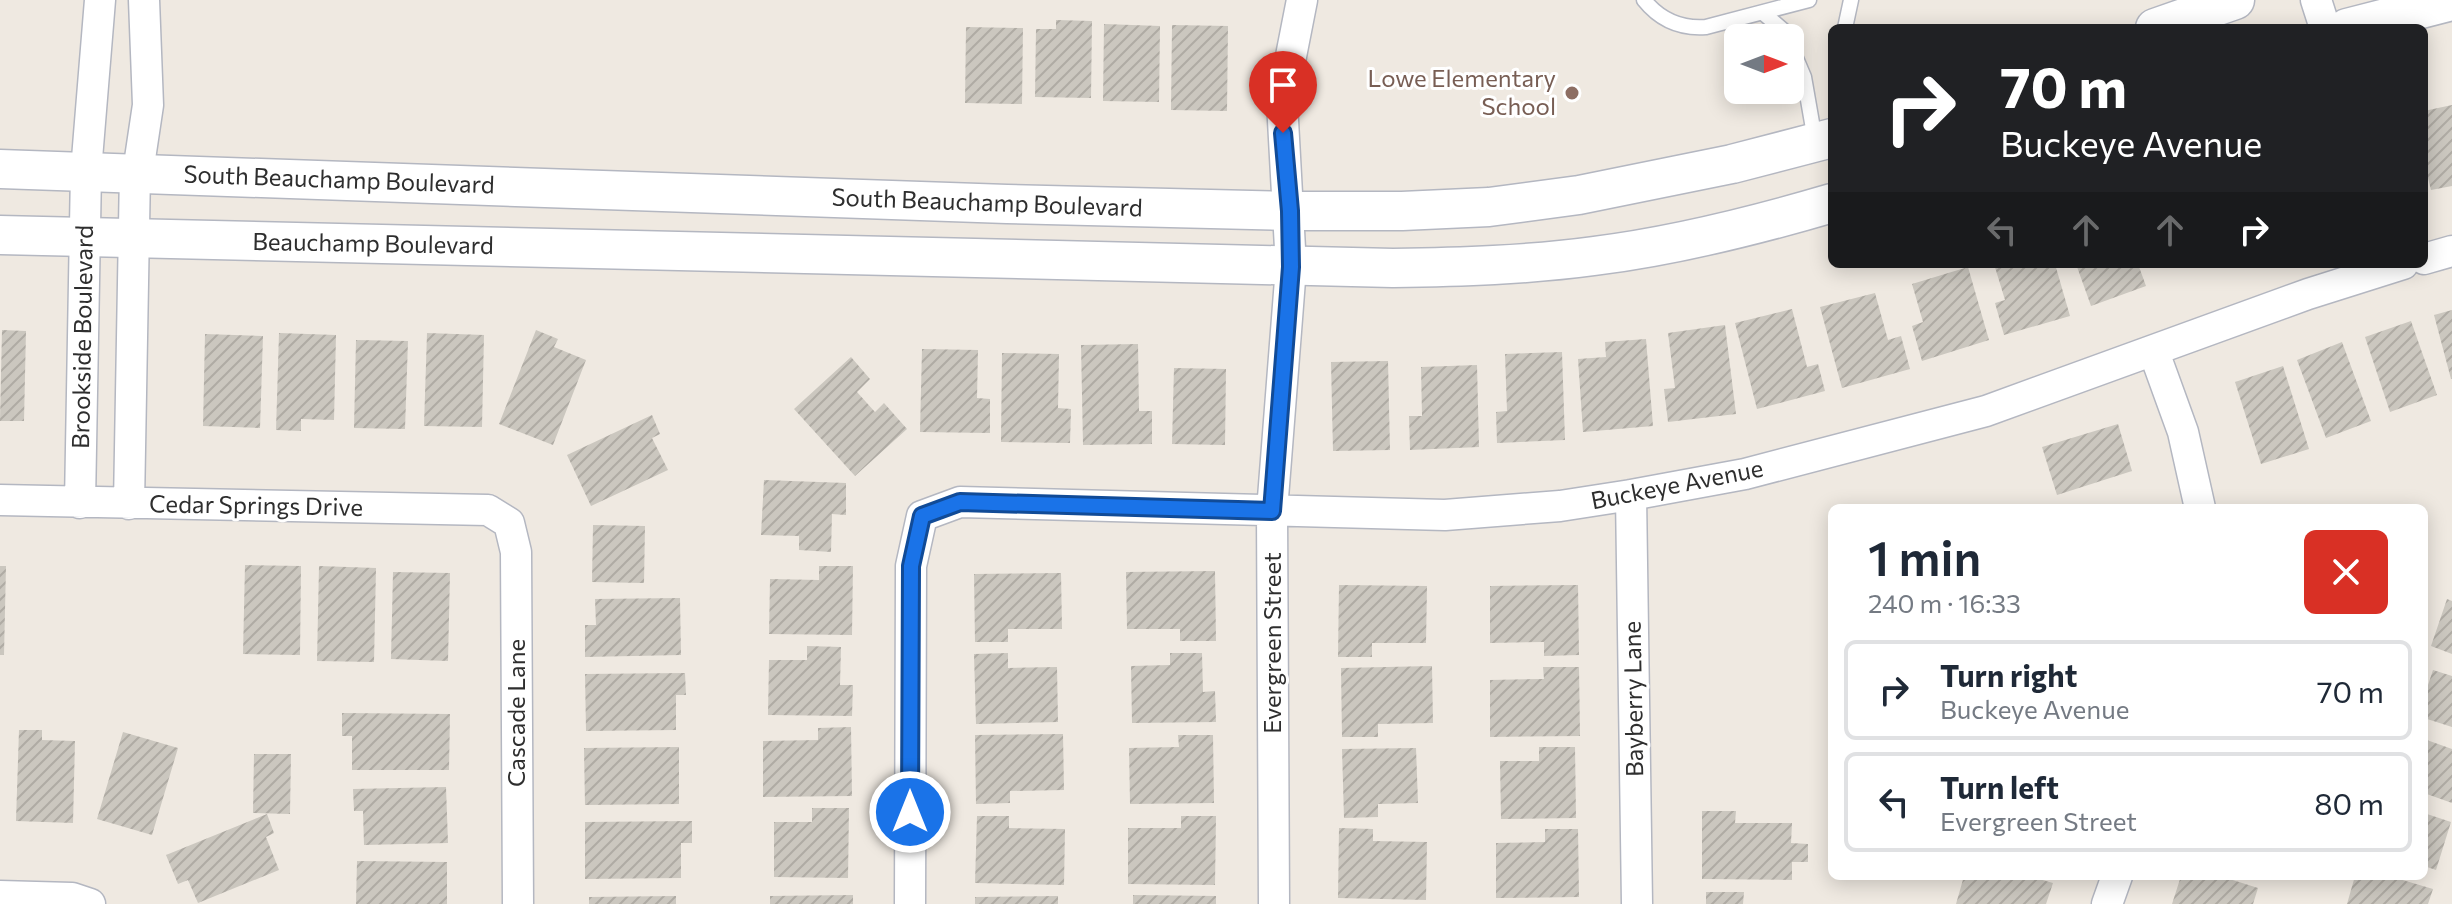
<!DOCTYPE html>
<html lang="en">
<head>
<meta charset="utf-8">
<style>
  body { margin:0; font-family:Commissioner,sans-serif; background:#f6f6f7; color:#1f2937; height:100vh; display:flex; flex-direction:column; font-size:30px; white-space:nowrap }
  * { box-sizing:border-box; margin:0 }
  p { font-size:26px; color:#747a83 }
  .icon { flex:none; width:44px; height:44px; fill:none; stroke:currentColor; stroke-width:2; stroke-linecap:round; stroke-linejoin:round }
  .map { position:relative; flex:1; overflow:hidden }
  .sheet { position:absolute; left:1828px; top:504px; width:600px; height:376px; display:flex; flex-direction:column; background:#fff; border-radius:12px; box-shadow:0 4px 20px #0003 }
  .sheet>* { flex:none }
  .banner { position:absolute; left:1828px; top:24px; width:600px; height:244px; border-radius:12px; box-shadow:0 4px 20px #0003; background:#202124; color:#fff; overflow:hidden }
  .needle { width:52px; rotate:90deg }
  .fabs { position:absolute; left:1724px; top:24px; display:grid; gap:16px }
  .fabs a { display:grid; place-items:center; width:80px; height:80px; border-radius:12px; background:#fff; box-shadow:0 4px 20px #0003; font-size:40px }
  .pin { position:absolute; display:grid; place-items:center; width:68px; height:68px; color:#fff; margin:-82px -34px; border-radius:50% 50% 50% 0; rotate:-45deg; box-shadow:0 0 8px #0007 }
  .pin .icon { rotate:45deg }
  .me { position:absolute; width:88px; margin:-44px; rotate:0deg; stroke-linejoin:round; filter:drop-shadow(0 0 6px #0008) }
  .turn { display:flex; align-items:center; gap:28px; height:168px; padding:0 40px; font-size:36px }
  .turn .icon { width:104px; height:104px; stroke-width:2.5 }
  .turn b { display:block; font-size:56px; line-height:68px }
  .lanes { display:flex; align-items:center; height:76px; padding:0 40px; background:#0003; justify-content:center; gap:40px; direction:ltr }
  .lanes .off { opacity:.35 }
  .round { display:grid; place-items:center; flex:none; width:84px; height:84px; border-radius:12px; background:#f6f6f7 }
  .summary { display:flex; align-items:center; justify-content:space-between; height:136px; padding:0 40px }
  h1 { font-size:48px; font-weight:600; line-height:60px }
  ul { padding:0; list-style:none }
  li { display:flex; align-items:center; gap:24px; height:100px; margin:0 16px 12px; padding:0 24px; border:4px solid #e0e1e3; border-radius:12px }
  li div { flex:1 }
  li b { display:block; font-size:30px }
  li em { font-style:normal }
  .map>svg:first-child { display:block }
</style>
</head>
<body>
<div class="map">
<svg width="2452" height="904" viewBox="0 0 2452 904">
  <defs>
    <pattern id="building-hatch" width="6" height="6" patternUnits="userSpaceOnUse" patternTransform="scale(2)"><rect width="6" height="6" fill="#cbc7bf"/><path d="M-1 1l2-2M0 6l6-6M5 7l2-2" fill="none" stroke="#afaba4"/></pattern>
  </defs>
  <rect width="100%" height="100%" fill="#efe9e1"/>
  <path fill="url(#building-hatch)" d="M1056,20L1092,21L1091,98L1035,97L1036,29H1056Z
    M1104,24L1160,26L1159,102L1103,101Z
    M1172,25L1228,26L1227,111L1171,110Z
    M966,27L1023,28L1022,104L965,103Z
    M2452,105V186L2431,190L2424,162V111Z
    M1994,264H2055L2070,316L2004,335L1995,303L2005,300Z
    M2076,264H2138L2146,286L2091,306Z
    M1968,267L1989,340L1922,361L1912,326L1923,322L1912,284Z
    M1875,293L1888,340L1901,336L1910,369L1842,388L1820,307Z
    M1792,309L1807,367L1818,364L1825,391L1757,409L1735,323Z
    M2452,310V379H2451L2434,315Z
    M2411,321L2437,395L2390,412L2365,337Z
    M1725,325L1736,414L1668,422L1664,389L1675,388L1668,333Z
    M2,330L26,331L24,421H0Z
    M536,330L558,339L554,347L586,360L553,445L499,424Z
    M279,333L336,335L334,420L301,419V431L276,430Z
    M427,333L484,335L482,427L424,426Z
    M205,334L263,336L260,428L203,426Z
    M1646,339L1653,426L1583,432L1578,359L1606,357L1605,342Z
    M356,340L408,341L405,429L354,428Z
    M2342,342L2371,421L2326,438L2297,360Z
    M1138,344L1139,411H1152V444L1083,445L1081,345Z
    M922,349L978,350L977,398L990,399V433L920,432Z
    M1562,352L1565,440L1497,443L1496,412L1507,411L1505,354Z
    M1002,353L1059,354L1058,408L1071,409L1070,443L1001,442Z
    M851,357L870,379L857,392L875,412L884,403L907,429L855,476L794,409Z
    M1388,361L1390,450L1333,451L1331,362Z
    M1477,365L1479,447L1410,450L1409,416H1422L1421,367Z
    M2283,366L2309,449L2261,464L2235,382Z
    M1174,368L1226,369L1225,445L1172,444Z
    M652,415L660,434L652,438L668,470L591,506L567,455Z
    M2118,424L2132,471L2057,495L2042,447Z
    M764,480L846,483V515L832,514L831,552L799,550V536L761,535Z
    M593,525L645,526L644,583L592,582Z
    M245,565L301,566L300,655L243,654Z
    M0,566H6L4,655H0Z
    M319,566L376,568L374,662L317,661Z
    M819,566H853L852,635L769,634L770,579L819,580Z
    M1215,571L1216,641H1180V629H1127L1126,572Z
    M393,572L450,573L448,661L391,659Z
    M1061,573L1062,629H1008V642H975L974,574Z
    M1339,585L1427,586L1426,643H1372V657H1338Z
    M1578,585L1579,655L1544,656V642L1490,643V586Z
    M680,598L681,655L585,657V625H596L595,599Z
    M2447,599L2452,601V654L2431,646Z
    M807,646L841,647L840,685H853L852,716L768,715L769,660H807Z
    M1008,653V668L1057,667L1058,722L976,724L974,654Z
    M1170,653H1202L1203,692L1215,691L1216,722L1132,723L1131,666L1170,665Z
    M1432,666L1433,723L1378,724V737H1342L1341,668Z
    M1543,667H1579L1580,736L1490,737V680L1544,679Z
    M2433,670L2452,676V727L2424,718V697Z
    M685,673L686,695H676V730L586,731L585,674Z
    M342,713L450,714L449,770H352V736H342Z
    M851,727L852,796L763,797V741L818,740V728Z
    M19,730H42V740L75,741L73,823L16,821Z
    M123,732L178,748L152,835L97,819Z
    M1063,734L1064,790L1010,791V803L976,804L975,735Z
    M1178,735H1213L1214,803L1130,804L1129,748L1179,747Z
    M2424,739L2452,749V803L2424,793Z
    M679,747V804L585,805L584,748Z
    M1539,747H1575L1576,818L1501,819L1500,761H1539Z
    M1416,748L1418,803L1378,804V817L1344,818L1342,749Z
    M254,754H291L290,814L253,813Z
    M446,787L448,843L364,845L363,811H354L353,789Z
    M812,808H849L848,878L774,877V822H812Z
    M1702,811H1736L1735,823H1792L1791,843L1808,844V862H1792V880L1702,879Z
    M2424,813L2451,822L2436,870L2424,866Z
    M267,814L274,833L266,837L279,870L198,903L188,880L178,884L166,855Z
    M977,816H1009V828L1065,829L1064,885L975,883Z
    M1181,816H1216L1215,885L1128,884V828H1181Z
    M692,821V843H681V878L585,879V822Z
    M1339,828L1373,829V841L1427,842L1426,900L1338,898Z
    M1545,829H1578L1579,897L1496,898V843L1545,842Z
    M357,861L447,862V904H356Z
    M1964,876H2029L2053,883L2046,904H1956Z
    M2181,876H2220L2258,888L2253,904H2172Z
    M2355,876H2389L2433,889L2428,904H2347Z
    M1706,892H1744L1743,904H1706Z
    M853,895V904H770V896Z
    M1133,895L1216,896V904H1133Z
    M676,896V904H589V897Z
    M1058,896V904H975V897Z"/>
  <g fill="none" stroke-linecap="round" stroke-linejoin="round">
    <defs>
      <path id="service" d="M1644,0C1660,20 1680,29 1706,27L1809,0
        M1763,13L1783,30L1787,38
        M1845,28L1851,0
        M1790,44L1804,77L1815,140"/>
      <path id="minor" d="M2316,0L2325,28
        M138,172L148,105L144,0
        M2424,259L2452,251
        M2154,352L2183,432L2200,508
        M1631,495L1637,904
        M0,500L488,510L509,523L516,552L518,904
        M80,503L86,171L100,0
        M129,504L135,172
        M0,896L72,898L90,904
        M910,904L911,566L922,516L960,502L1445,515L1560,506L1631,495L1745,474L1986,411L2308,294L2403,264
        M1274,904L1272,511L1291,267L1282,102L1302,0
        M2107,904L2117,876"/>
      <path id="tertiary" d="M2155,28L2235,0
        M2347,28L2452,1
        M0,169L1007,204L1290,211H1402L1489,207L1579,195L1732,164L1832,138
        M0,235L1393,268C1460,267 1528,265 1594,256C1675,246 1754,226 1832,203"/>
    </defs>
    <use href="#service" stroke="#b4b7c1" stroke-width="17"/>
    <use href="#minor" stroke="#b4b7c1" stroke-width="33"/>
    <use href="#tertiary" stroke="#b4b7c1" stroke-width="41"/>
    <use href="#service" stroke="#fff" stroke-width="14"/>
    <use href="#minor" stroke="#fff" stroke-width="30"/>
    <use href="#tertiary" stroke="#fff" stroke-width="38"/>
  </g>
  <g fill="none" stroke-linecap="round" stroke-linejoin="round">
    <defs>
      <path id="route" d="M910,812L911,566L922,516L960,502L1272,511L1291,267L1290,211L1283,133"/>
    </defs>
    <use href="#route" stroke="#114b97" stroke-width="20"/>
    <use href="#route" stroke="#1a73e8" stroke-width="14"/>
  </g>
  <circle fill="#8d6e63" stroke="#fff" stroke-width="3" cx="1572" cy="93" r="8"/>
  <g text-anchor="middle" stroke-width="6" stroke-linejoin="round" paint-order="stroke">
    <g font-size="24" fill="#785e54" stroke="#fff" text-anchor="end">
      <text x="1556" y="87">Lowe Elementary<tspan x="1556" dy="28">School</tspan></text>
    </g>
    <g font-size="24" fill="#2e2e2e" stroke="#fff">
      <text transform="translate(339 180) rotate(2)" y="8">South Beauchamp Boulevard</text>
      <text transform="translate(987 203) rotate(2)" y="8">South Beauchamp Boulevard</text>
      <text transform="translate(373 244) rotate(1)" y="8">Beauchamp Boulevard</text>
      <text transform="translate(83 337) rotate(-89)" y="8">Brookside Boulevard</text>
      <text transform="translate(1677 485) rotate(-11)" y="8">Buckeye Avenue</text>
      <text transform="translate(256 506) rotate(1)" y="8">Cedar Springs Drive</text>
      <text transform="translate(1273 643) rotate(-90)" y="8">Evergreen Street</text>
      <text transform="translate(1634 699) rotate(-91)" y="8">Bayberry Lane</text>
      <text transform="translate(517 713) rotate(-90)" y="8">Cascade Lane</text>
    </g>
  </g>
</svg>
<div class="fabs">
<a><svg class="needle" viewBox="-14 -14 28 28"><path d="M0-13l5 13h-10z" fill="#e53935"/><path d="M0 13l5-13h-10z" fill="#747a83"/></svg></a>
</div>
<div class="pin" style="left:1283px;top:133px;background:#d93025"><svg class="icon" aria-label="arrive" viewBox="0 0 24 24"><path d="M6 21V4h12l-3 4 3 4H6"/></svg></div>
<svg class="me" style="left:910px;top:812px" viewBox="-20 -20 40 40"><circle r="17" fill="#1a73e8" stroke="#fff" stroke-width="3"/><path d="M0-11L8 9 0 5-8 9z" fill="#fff"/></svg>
<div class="banner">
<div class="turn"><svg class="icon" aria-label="right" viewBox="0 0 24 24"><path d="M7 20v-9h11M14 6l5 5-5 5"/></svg><div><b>70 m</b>Buckeye Avenue</div></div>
<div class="lanes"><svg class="icon off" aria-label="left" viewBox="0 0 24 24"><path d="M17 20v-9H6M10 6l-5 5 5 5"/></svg><svg class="icon off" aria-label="ahead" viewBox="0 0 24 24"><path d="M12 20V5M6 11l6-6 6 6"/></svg><svg class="icon off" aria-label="ahead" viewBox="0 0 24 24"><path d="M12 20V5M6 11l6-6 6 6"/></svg><svg class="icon" aria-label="right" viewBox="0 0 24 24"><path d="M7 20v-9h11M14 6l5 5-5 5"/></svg></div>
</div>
<section class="sheet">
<div class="summary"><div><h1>1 min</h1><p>240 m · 16:33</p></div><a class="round" style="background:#d93025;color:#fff"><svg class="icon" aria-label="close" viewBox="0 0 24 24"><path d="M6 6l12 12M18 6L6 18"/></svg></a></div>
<ul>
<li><svg class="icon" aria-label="right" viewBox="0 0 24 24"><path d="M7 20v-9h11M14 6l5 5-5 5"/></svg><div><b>Turn right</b><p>Buckeye Avenue</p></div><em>70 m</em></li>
<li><svg class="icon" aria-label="left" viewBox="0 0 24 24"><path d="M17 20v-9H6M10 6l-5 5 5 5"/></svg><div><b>Turn left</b><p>Evergreen Street</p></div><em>80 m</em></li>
</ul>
</section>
</div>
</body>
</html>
